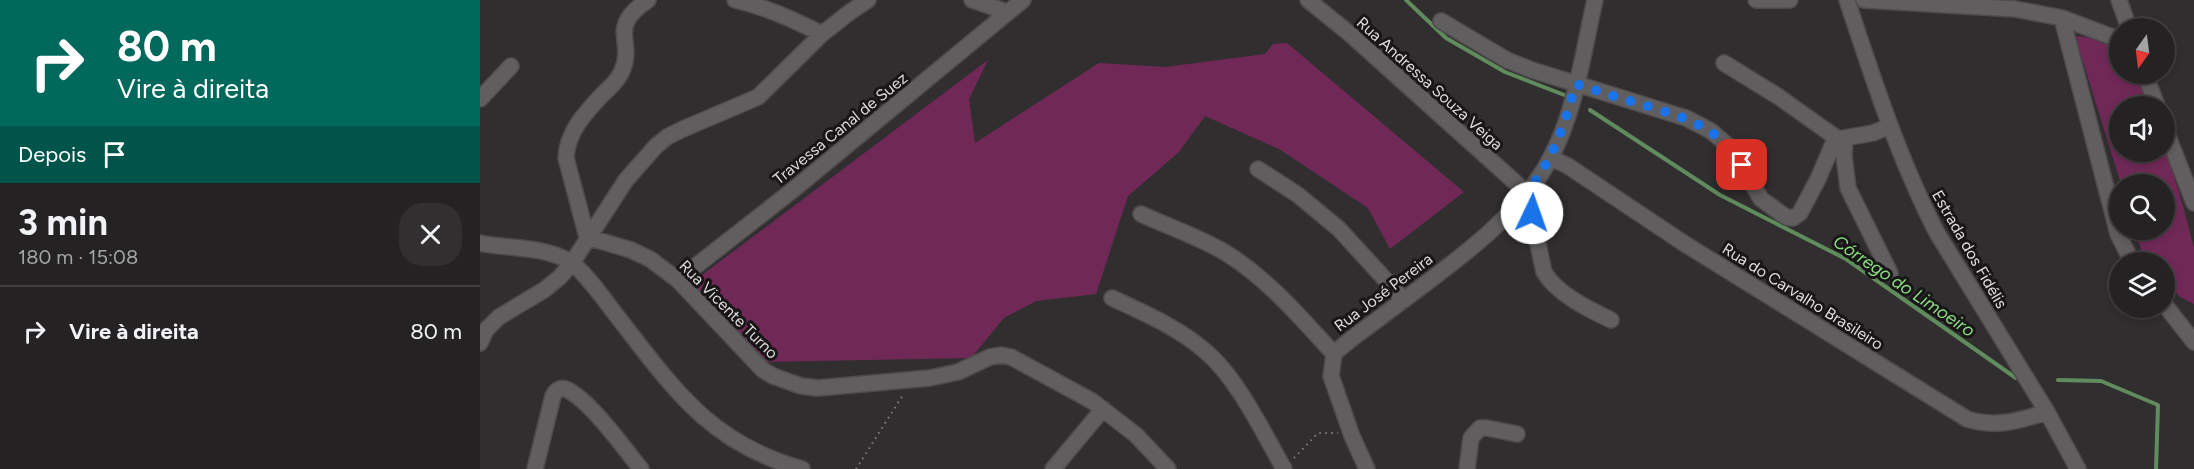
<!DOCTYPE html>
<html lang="pt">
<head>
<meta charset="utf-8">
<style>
  body { margin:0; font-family:Figtree,sans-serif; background:#312f30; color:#f1f3f6; height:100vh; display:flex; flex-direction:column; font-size:22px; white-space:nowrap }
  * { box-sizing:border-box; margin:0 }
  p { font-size:20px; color:#a3a4a6 }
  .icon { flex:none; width:33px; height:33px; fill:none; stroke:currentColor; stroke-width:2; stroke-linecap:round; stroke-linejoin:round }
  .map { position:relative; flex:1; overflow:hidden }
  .sheet { display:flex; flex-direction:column; background:#252223; width:480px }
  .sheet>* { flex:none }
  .hud { background:#00695c; color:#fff; overflow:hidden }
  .needle { width:39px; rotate:194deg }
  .tools { position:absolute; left:1629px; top:18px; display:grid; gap:12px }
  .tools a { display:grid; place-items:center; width:66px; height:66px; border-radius:50%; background:#252223; box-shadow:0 3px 9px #0003,0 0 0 2px #423f41; font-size:30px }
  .pin { position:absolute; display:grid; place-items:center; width:51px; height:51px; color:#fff; margin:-26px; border-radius:12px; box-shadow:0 3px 9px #0006 }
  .me { position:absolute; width:66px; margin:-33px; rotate:3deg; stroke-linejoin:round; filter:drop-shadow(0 0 4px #0008) }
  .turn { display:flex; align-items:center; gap:21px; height:126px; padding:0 18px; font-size:27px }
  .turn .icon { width:78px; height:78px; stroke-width:2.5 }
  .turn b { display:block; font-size:42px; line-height:51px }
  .then { display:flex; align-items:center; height:57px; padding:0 18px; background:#0003; gap:12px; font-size:22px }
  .round { display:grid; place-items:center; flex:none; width:63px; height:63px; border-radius:24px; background:#312f30 }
  .head { display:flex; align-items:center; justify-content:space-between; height:102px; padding:0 18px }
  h1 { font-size:36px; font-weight:700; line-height:45px }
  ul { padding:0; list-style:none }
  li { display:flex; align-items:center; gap:18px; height:90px; padding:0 18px; border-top:2px solid #423f41 }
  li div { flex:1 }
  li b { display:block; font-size:22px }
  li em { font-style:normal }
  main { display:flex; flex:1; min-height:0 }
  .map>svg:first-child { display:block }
</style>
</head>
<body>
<main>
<section class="sheet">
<div class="hud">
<div class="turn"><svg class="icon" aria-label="right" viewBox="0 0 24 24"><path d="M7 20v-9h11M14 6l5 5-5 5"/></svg><div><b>80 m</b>Vire à direita</div></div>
<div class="then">Depois<svg class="icon" aria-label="arrive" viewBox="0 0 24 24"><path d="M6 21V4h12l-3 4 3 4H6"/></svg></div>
</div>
<div class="head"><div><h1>3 min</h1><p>180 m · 15:08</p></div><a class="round"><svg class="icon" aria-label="close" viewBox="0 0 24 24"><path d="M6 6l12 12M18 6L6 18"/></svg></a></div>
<ul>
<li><svg class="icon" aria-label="right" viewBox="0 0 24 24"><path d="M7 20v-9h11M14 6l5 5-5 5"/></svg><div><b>Vire à direita</b></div><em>80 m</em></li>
</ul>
</section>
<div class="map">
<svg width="1714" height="469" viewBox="0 0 1714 469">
  <rect width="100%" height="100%" fill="#312e2f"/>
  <path fill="#702957" d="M1595,36L1611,38L1639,50L1640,74H1659L1672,106H1640V152H1684L1685,147L1703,206L1714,248V304L1700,297L1685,281L1684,262H1670L1662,252L1655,230H1684V184H1641Z
    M807,43L984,192L910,249L888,208L799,149L725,116L699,152L648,196L616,294L556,301L524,318L491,358L283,362L210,284L508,60L489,99L495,143L619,63L685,67L785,54L793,44Z"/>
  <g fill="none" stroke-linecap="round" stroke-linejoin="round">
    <path stroke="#608b5c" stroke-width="4" d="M926,0L966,38L1025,72L1087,96
      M1110,110L1240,195L1366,259L1536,378
      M1578,380L1621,381L1678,405L1676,469"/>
    <defs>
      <path id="minor" d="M255,0C286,7 314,20 342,34
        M492,0L527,12
        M828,0L870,34L1047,193
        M1276,0H1310
        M1367,0C1393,79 1419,159 1457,233L1567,412L1598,469
        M1384,0L1535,9L1582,18L1640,40
        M1639,0L1649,28
        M1582,18L1638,234L1652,262
        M961,21L1027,60L1052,70L1206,118L1231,131L1253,150L1281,199L1306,217L1313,218L1320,213L1338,179L1353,144L1358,139L1393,133L1410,126
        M1244,63L1299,97L1358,139
        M1665,74L1677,106
        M0,99L31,66
        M1684,126L1714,203
        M1365,138L1364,156L1368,188L1410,273
        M1071,158L1088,166L1205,244L1487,419C1516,428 1539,421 1567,412
        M778,169L818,195L859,229L924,300
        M1047,193L1064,272C1077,294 1108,309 1131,320
        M661,214C689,227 719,237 746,253C788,279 821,318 854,354
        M107,237L151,250L170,259L198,280L283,370L293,376L321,386L338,388L450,378L478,372L510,357L521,355L531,357L612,401L656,435L688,469
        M107,237L86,158C87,132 105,113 122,95C129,88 137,82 141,73C157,41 125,29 168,0
        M0,243C29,249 62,246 89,261C104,270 125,301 137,316C193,388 229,443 322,469
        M198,280L313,190L543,0
        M632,298C664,313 697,327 724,350C757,377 783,432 804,469
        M1684,304L1714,342
        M0,343L6,330L19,317L64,290L80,277L92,263L146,180L176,146L187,137L203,129L278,97L342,34L370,12L388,0
        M55,469L73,396C76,389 82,387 88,390C112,403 143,447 161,469
        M573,469L623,409
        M887,469L872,436L851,376L854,354C868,340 885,329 901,317C957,274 1037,222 1070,159C1096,111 1103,52 1115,0
        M987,469L991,438L1000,428H1007L1037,434"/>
    </defs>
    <use href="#minor" stroke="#4c4a4b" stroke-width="18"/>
    <path stroke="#817e7f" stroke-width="2" stroke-dasharray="1.5 4.5" stroke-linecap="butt" d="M814,458L838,433H858
      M376,469L423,395"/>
    <use href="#minor" stroke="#615e5f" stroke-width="15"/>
  </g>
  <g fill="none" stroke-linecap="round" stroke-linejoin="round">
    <path stroke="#1a73e8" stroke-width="10" stroke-dasharray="0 18" d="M1052,213L1047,193C1075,155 1083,128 1096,84C1120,92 1143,99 1167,106C1206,118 1240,128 1262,165"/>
  </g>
  <g text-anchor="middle" stroke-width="6" stroke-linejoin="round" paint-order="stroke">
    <g font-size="16" fill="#dfddde" stroke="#181617">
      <text transform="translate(950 83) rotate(42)" y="6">Rua Andressa Souza Veiga</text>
      <text transform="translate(360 128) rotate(-39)" y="6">Travessa Canal de Suez</text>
      <text transform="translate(1490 249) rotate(60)" y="6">Estrada dos Fidélis</text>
      <text transform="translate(903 292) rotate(-37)" y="6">Rua José Pereira</text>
      <text transform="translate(1323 296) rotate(32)" y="6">Rua do Carvalho Brasileiro</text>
      <text transform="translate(249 309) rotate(45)" y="6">Rua Vicente Turno</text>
    </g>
    <g font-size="18" font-style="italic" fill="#8bde82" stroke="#181617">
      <text transform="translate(1424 286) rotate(34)" y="6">Córrego do Limoeiro</text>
    </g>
  </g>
</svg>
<div class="tools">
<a><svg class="needle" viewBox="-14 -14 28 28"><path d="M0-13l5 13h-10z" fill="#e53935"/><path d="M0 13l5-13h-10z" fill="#a3a4a6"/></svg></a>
<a><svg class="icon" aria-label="sound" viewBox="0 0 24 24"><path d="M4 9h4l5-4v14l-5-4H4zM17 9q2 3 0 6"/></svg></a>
<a><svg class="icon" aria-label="search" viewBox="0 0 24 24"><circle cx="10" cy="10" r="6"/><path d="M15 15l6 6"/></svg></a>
<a><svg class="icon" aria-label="layers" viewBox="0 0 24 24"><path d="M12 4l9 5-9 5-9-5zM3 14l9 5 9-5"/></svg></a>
</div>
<div class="pin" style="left:1262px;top:165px;background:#d93025"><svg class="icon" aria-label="arrive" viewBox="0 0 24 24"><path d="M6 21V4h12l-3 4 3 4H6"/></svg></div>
<svg class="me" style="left:1052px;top:213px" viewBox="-20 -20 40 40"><circle r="19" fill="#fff"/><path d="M0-13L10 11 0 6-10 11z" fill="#1a73e8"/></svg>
</div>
</main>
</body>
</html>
